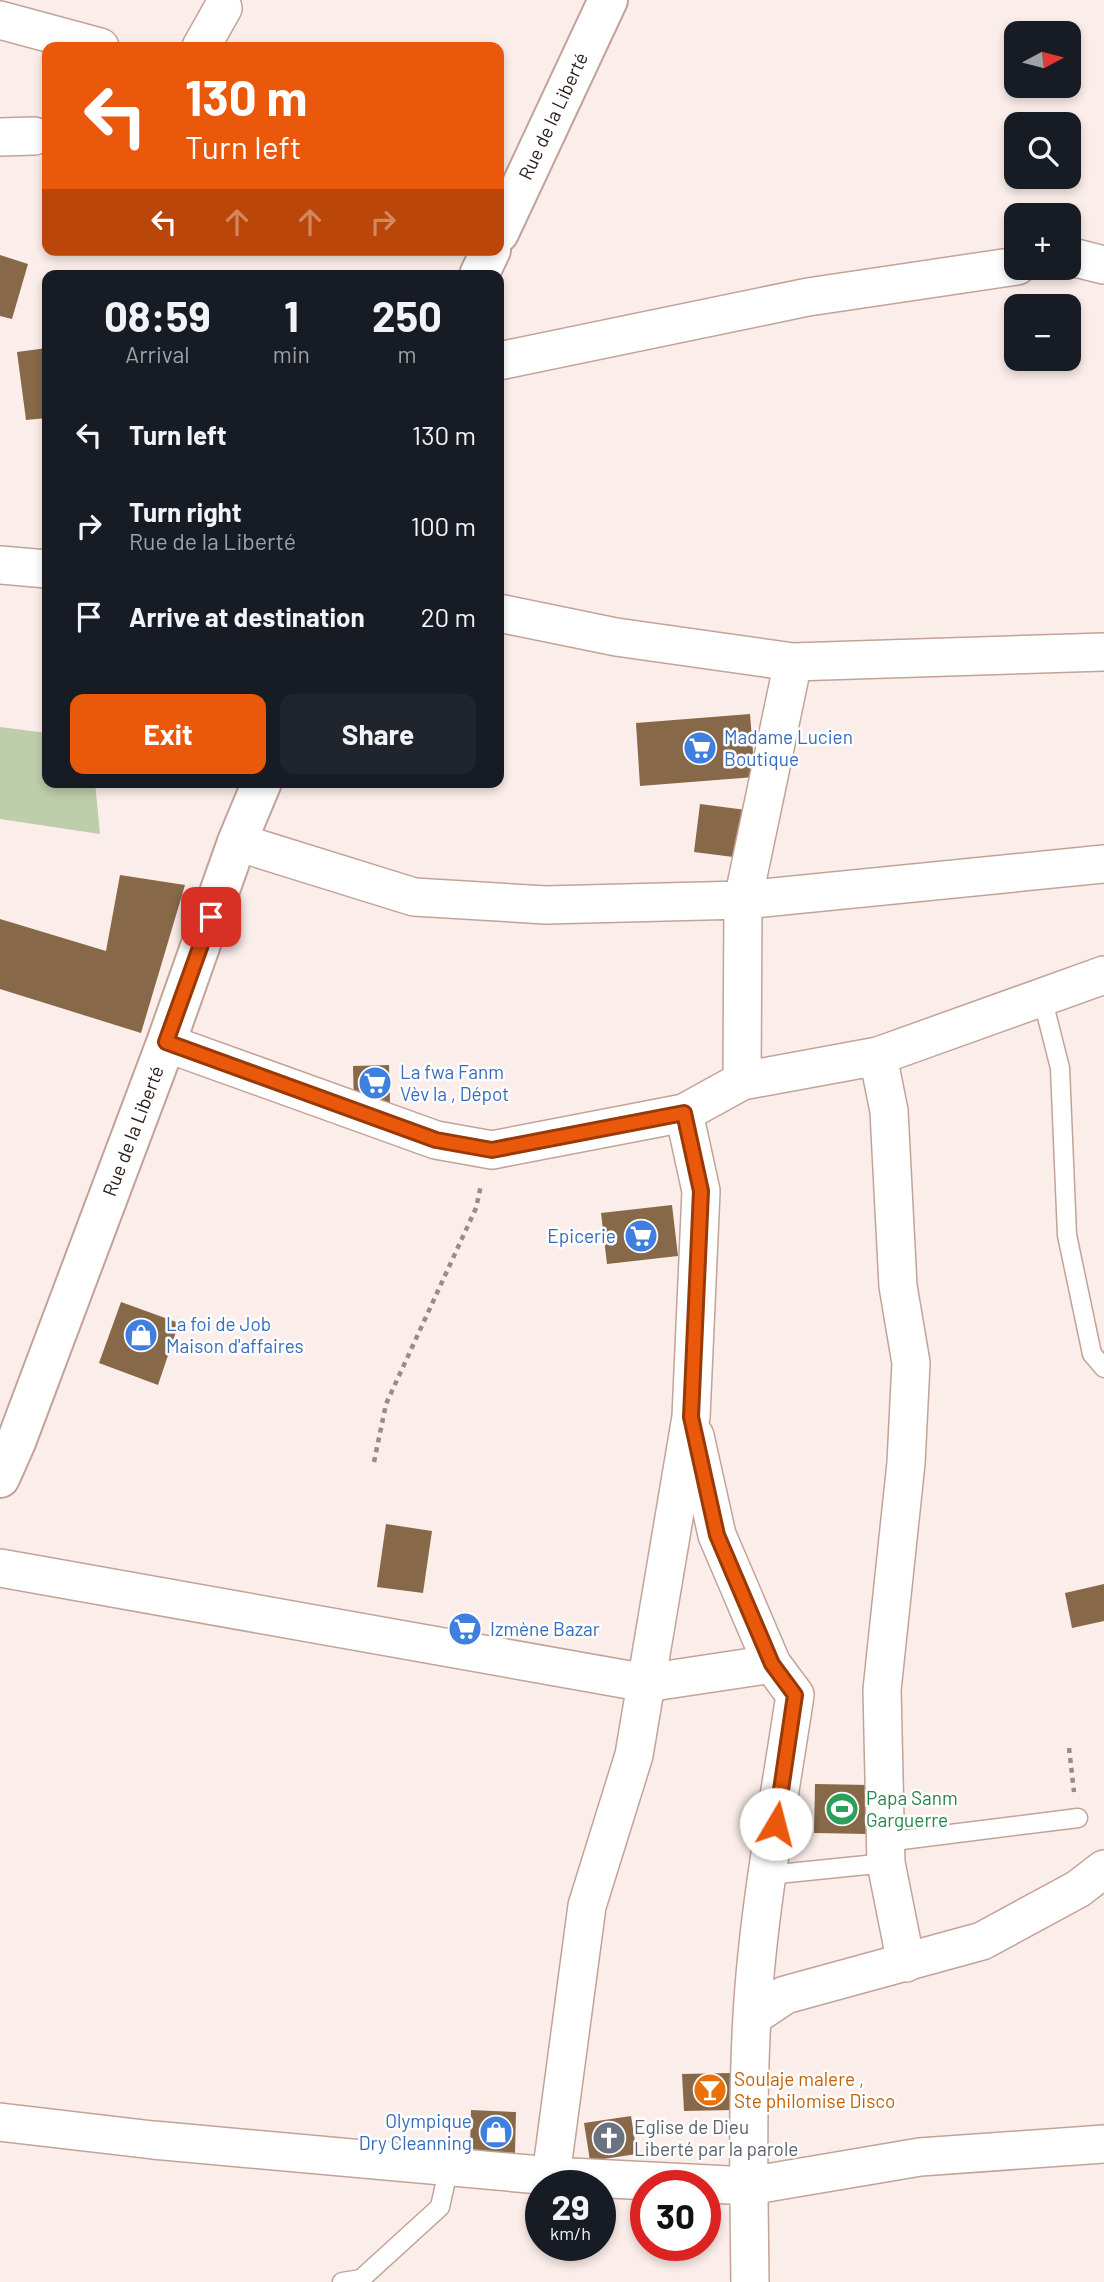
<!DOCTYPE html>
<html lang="en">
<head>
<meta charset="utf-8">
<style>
  body { margin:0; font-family:Barlow,sans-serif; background:#20242c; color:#f1f3f6; height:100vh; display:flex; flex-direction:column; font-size:26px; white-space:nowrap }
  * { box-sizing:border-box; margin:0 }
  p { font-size:23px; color:#9ea1a6 }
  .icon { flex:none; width:38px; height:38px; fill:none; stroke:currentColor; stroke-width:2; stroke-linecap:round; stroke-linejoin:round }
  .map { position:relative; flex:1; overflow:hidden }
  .panel { position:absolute; left:42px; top:270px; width:462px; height:518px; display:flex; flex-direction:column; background:#171b24; border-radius:14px; box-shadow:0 4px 10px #0003 }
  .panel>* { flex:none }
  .banner { position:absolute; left:42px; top:42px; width:462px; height:214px; border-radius:14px; box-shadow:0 4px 10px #0003; background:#ea580c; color:#fff; overflow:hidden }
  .needle { width:46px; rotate:83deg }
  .tools { position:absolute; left:1004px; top:21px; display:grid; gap:14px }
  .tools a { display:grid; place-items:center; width:77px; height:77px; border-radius:14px; background:#171b24; box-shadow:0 4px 10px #0003; font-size:35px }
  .speed { position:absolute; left:525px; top:2170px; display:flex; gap:14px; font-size:35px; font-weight:700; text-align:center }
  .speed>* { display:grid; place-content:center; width:91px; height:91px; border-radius:50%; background:#171b24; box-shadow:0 4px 10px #0003; line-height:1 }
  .speed small { font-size:18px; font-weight:400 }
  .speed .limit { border:10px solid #d22; background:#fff; color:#111 }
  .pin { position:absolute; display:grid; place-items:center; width:60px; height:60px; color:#fff; margin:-30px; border-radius:14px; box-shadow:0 4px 10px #0006 }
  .me { position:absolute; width:77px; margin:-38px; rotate:8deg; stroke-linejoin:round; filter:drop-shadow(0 0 5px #0008) }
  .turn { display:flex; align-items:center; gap:24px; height:147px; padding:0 28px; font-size:32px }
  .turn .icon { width:91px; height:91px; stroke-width:2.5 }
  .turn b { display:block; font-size:49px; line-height:60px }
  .lanes { display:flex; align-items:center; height:66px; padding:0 28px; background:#0003; justify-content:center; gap:35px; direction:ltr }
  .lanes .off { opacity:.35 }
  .eta { display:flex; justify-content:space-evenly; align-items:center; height:119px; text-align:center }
  .eta b { font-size:42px; font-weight:700; line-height:49px }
  .cta { display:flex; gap:14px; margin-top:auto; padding:14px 28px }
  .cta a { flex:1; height:80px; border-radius:14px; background:#ea580c; color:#fff; font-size:28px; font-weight:700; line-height:80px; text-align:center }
  .cta a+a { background:#20242c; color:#f1f3f6 }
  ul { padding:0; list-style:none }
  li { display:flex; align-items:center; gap:21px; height:91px; padding:0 28px }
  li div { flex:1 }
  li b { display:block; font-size:26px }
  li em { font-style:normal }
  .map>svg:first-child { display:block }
</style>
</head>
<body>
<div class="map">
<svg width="1104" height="2282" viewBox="0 0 1104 2282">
  <rect width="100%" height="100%" fill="#fbede9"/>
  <path fill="#becdaa" d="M0,727L47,733V782H95L100,834L0,819Z"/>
  <path fill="#876949" d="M0,255L28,264L12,319L0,316Z
    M47,348V418L26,420L17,352Z
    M750,714L755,777L640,786L636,723Z
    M700,804L746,810L741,858L694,852Z
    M120,875L185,885L141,1033L0,989V919L106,951Z
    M389,1065L390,1103L354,1105L353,1066Z
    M672,1205L678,1256L607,1264L601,1213Z
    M121,1302L179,1323L158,1385L99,1363Z
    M386,1524L432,1531L423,1593L377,1587Z
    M1104,1584V1621L1072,1628L1065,1593Z
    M815,1784L869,1785L868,1834L814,1833Z
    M731,2073L732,2110L684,2111L682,2074Z
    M471,2110L516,2112L515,2153L470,2151Z
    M631,2116L637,2154L590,2161L584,2123Z"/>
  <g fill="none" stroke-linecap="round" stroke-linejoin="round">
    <defs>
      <path id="service" d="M1042,997L1060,1068L1067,1235L1092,1354L1104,1368
        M886,1842L1078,1818
        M768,1875L886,1863
        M342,2282L361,2279L440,2207L449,2166"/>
      <path id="minor" d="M0,20L100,47
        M201,47L223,8
        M0,137L34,136
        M1069,259L1076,258L1104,265
        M499,361L808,297L1017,266
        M0,565L47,569
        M499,613L616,637L793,662L1104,652
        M237,842L414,897L546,905L743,900L1104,864
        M166,1043L436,1140L492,1150L684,1113L742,1081L878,1056L1104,975
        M878,1056L889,1111L898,1286L911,1363L906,1463L882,1690L886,1863L906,1963
        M742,1081L743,900L793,662
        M695,1436L717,1535L772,1664L795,1695C779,1802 758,1909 752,2016C747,2104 749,2194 750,2282
        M0,1568L646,1683L772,1664
        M752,2017L785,1995L982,1941L1078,1889L1104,1869
        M0,2122L153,2140L551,2176L749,2186L920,2157L1104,2144
        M551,2176L587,1906L634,1755L691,1417L701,1191L684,1113"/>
      <path id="tertiary" d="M499,233L608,0
        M479,275L491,250
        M0,1478L16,1442L166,1043L237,842L262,782"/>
    </defs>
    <use href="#service" stroke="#c2a398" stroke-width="21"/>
    <use href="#minor" stroke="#c2a398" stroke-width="40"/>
    <use href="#tertiary" stroke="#c2a398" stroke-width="42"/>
    <path stroke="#998c88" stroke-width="4.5" stroke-dasharray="5 5" stroke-linecap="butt" d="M374,1462L386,1404L476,1208L481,1185
      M1069,1748L1074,1792"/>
    <use href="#service" stroke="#fff" stroke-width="18"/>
    <use href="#minor" stroke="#fff" stroke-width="37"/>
    <use href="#tertiary" stroke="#fff" stroke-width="38"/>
  </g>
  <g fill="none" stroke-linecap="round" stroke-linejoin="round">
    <defs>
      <path id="route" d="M211,917L166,1042L436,1140L492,1150L684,1113L701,1191L691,1417L717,1535L772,1664L795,1695L776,1824"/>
    </defs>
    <use href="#route" stroke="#983908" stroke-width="18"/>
    <use href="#route" stroke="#ea580c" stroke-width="12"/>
  </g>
  <defs>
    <symbol id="supermarket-disc" viewBox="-11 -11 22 22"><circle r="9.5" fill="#3f7fe0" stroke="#fefefe"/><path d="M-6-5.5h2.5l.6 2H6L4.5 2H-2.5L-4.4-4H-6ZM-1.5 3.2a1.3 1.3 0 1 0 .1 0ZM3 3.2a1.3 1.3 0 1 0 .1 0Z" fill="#fff"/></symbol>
    <symbol id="shop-disc" viewBox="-11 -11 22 22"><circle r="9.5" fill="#3f7fe0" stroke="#fefefe"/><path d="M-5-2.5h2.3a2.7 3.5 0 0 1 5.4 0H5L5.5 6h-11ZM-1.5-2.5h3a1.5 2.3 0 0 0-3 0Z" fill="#fff"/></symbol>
    <symbol id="stadium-disc" viewBox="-11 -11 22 22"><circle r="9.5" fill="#2e9e5b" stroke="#fefefe"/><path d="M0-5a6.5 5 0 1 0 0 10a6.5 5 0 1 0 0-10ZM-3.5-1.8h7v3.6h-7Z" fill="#fff"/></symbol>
    <symbol id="bar-disc" viewBox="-11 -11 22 22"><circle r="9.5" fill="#e8710a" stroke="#fefefe"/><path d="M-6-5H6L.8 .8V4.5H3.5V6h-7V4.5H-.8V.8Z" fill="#fff"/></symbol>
    <symbol id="church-disc" viewBox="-11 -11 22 22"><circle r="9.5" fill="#6b7280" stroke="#fefefe"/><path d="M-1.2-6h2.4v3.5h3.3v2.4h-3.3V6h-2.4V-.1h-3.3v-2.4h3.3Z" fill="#fff"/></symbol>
  </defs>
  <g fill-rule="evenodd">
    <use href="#supermarket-disc" x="681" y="729" width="38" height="38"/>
    <use href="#supermarket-disc" x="356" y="1064" width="38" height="38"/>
    <use href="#supermarket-disc" x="622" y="1217" width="38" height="38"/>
    <use href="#shop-disc" x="122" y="1316" width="38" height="38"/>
    <use href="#supermarket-disc" x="446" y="1610" width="38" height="38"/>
    <use href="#stadium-disc" x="823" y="1790" width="38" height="38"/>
    <use href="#bar-disc" x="691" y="2071" width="38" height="38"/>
    <use href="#shop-disc" x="477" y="2113" width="38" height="38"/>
    <use href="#church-disc" x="590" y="2119" width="38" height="38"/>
  </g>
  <g text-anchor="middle" stroke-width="5" stroke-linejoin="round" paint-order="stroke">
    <g font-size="19" fill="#2b201b" stroke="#fefefe">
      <text transform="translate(553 116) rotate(-65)" y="7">Rue de la Liberté</text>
      <text transform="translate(133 1131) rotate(-69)" y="7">Rue de la Liberté</text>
    </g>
    <g font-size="19" fill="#366cbe" stroke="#fefefe" text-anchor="start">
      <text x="724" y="744">Madame Lucien<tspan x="724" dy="22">Boutique</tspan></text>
      <text x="400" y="1079">La fwa Fanm<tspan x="400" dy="22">Vèv la , Dépot</tspan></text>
      <text x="616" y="1243" text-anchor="end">Epicerie</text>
      <text x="166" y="1331">La foi de Job<tspan x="166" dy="22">Maison d'affaires</tspan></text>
      <text x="490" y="1636">Izmène Bazar</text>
      <text x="472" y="2128" text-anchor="end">Olympique<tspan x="472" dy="22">Dry Cleanning</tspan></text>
    </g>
    <g font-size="19" fill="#27864d" stroke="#fefefe" text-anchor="start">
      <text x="866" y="1805">Papa Sanm<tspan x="866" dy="22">Garguerre</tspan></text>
    </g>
    <g font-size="19" fill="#c56008" stroke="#fefefe" text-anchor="start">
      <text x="734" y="2086">Soulaje malere ,<tspan x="734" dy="22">Ste philomise Disco</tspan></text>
    </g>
    <g font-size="19" fill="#5b616d" stroke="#fefefe" text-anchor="start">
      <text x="634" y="2134">Eglise de Dieu<tspan x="634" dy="22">Liberté par la parole</tspan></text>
    </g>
  </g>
</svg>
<div class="tools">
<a><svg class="needle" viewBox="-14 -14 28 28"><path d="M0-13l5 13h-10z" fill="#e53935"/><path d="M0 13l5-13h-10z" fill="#9ea1a6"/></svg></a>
<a><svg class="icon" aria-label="search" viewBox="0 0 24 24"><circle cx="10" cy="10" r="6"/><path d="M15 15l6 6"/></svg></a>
<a>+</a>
<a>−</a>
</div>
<div class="speed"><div>29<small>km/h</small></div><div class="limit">30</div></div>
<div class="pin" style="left:211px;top:917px;background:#d93025"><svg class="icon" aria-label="arrive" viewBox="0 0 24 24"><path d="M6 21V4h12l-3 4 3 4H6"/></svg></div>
<svg class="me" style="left:776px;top:1824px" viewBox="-20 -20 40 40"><circle r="19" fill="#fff"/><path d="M0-13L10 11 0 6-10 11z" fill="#ea580c"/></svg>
<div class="banner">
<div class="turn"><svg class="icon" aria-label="left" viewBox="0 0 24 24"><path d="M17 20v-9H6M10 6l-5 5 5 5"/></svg><div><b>130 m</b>Turn left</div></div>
<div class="lanes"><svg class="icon" aria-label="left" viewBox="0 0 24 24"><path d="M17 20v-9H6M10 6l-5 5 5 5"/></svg><svg class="icon off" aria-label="ahead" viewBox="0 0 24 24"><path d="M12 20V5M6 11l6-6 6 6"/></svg><svg class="icon off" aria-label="ahead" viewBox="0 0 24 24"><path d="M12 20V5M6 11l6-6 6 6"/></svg><svg class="icon off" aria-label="right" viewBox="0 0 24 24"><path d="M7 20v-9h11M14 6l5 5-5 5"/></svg></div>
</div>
<section class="panel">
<div class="eta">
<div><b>08:59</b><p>Arrival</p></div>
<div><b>1</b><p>min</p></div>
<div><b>250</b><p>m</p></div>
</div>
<ul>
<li><svg class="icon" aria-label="left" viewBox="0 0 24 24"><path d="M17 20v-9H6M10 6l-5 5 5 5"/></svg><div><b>Turn left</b></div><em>130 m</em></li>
<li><svg class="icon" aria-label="right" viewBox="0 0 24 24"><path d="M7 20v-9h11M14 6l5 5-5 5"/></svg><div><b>Turn right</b><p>Rue de la Liberté</p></div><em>100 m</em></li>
<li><svg class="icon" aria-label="arrive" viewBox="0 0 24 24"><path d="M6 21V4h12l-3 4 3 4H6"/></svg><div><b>Arrive at destination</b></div><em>20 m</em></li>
</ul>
<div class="cta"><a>Exit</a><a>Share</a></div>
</section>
</div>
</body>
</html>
